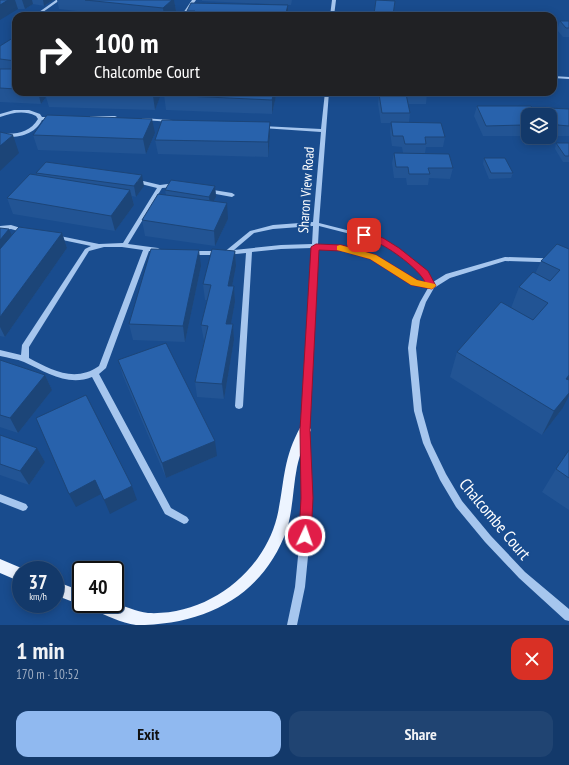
<!DOCTYPE html>
<html lang="en">
<head>
<meta charset="utf-8">
<style>
  body { margin:0; font-family:"PT Sans Narrow",sans-serif; background:#204472; color:#f1f3f6; height:100vh; display:flex; flex-direction:column; font-size:15px; white-space:nowrap }
  * { box-sizing:border-box; margin:0 }
  p { font-size:13px; color:#9dacc1 }
  .icon { flex:none; width:22px; height:22px; fill:none; stroke:currentColor; stroke-width:2; stroke-linecap:round; stroke-linejoin:round }
  .map { position:relative; height:625px; overflow:hidden }
  .details { display:flex; flex-direction:column; background:#13396a; flex:1 }
  .details>* { flex:none }
  .hud { position:absolute; left:12px; top:12px; width:545px; height:84px; border-radius:12px; box-shadow:0 2px 10px #0003,0 0 0 1px #32537e; background:#202124; color:#fff; overflow:hidden }
  .controls { position:absolute; left:521px; top:108px; display:grid; gap:8px }
  .controls a { display:grid; place-items:center; width:36px; height:36px; border-radius:8px; background:#13396a; box-shadow:0 2px 10px #0003,0 0 0 1px #32537e; font-size:20px }
  .speed { position:absolute; left:12px; top:561px; display:flex; gap:8px; font-size:20px; font-weight:700; text-align:center }
  .speed>* { display:grid; place-content:center; width:52px; height:52px; border-radius:50%; background:#13396a; box-shadow:0 2px 10px #0003,0 0 0 1px #32537e; line-height:1 }
  .speed small { font-size:10px; font-weight:400 }
  .speed .limit { border:2px solid #111; border-radius:6px; background:#fff; color:#111 }
  .pin { position:absolute; display:grid; place-items:center; width:34px; height:34px; color:#fff; margin:-17px; border-radius:8px; box-shadow:0 2px 6px #0006 }
  .me { position:absolute; width:44px; margin:-22px; rotate:3deg; stroke-linejoin:round; filter:drop-shadow(0 0 3px #0008) }
  .turn { display:flex; align-items:center; gap:14px; height:84px; padding:0 16px; font-size:18px }
  .turn .icon { width:52px; height:52px; stroke-width:2.5 }
  .turn b { display:block; font-size:28px; line-height:34px }
  .round { display:grid; place-items:center; flex:none; width:42px; height:42px; border-radius:12px; background:#204472 }
  .headline { display:flex; align-items:center; justify-content:space-between; height:68px; padding:0 16px }
  h1 { font-size:24px; font-weight:700; line-height:30px }
  .button { display:flex; gap:8px; margin-top:auto; padding:8px 16px }
  .button a { flex:1; height:46px; border-radius:12px; background:#90b9f0; color:#111; font-size:16px; font-weight:700; line-height:46px; text-align:center }
  .button a+a { background:#204472; color:#f1f3f6 }
  .map>svg:first-child { display:block }
</style>
</head>
<body>
<div class="map">
<svg width="569" height="625" viewBox="0 0 569 625">
  <rect width="100%" height="100%" fill="#194c8e"/>
  <g fill="none" stroke-linecap="round" stroke-linejoin="round">
    <path fill="#a6c6ee" fill-rule="evenodd" d="M56,0H60L43,12L59,16L40,14L35,16H30L39,12Z
      M192,0H196L185,16H181Z
      M332,0H336L334,16H330Z
      M553,76L569,77V79L553,78Z
      M325,92H329L319,223L382,239L398,249L427,272L433,282L446,274L505,257L569,259V263L505,261L450,278L434,288L426,302L420,320L416,348L422,411L431,443L446,474L462,501L491,536L525,572L569,609V621L565,620L519,578L485,542L456,507L440,480L423,443L414,411L408,348L412,320L420,302L428,288C407,285 393,271 376,261C358,252 338,250 318,249L309,430L312,498L310,536L305,587L297,625H287L295,587L300,536L302,498L301,430L312,248L281,249L252,252L243,406L242,408L239,409L236,408L235,406L246,253L226,255L223,253L220,255H191L188,253L191,251H220L223,253L250,231L273,225L313,222L321,132L262,128L260,127L262,126L321,129ZM313,226L312,244L281,245L234,250L254,233L273,229ZM319,226L378,241L394,251L423,275L427,283C409,281 396,267 381,259C362,249 339,246 318,244Z
      M14,110H29L40,114L42,117H54L56,118L54,119L42,120C34,136 16,138 0,137V133C14,135 30,133 38,119L36,116C23,110 13,113 0,117V114Z
      M90,116H115L117,117L115,118H90Z
      M142,118L171,120L173,121L171,122L144,120L142,119Z
      M135,179L160,185L175,183L178,185L175,187L162,188L128,244L158,248L161,250L158,252L149,251L106,368L99,374L171,508L187,517L189,520L187,523L184,524L165,514L92,377C68,387 46,372 24,362C17,359 8,358 0,356V350L21,355L22,345L85,249L91,246L53,238L52,237L53,236L55,235L99,244L123,243L157,188L133,182L132,181ZM104,247H122L143,250L99,366C75,383 51,370 29,358V347L89,251Z
      M207,189L232,193L235,195L232,197L205,192L204,191Z
      M11,225L27,230L28,231L25,233L11,229L0,230V226Z
      M0,494L26,504L28,507L26,510L23,511L0,502Z"/>
    <path fill="#edf4ff" fill-rule="evenodd" d="M305,425L309,426L311,430C305,442 300,453 297,467C293,487 293,509 287,529C264,595 206,625 136,625C121,623 106,615 91,609L89,604C97,604 105,603 113,604C125,605 136,612 148,613C207,616 263,573 277,517C285,482 282,460 301,426Z
      M0,559L26,570H21V582L0,573Z
      M55,581L81,591V604H84L81,605L55,595Z"/>
  </g>
  <path fill="#225494" d="M0,0H53L44,6L33,4L25,9H18Z
    M57,0H174L176,11L170,16H120L59,9Z
    M202,0H292L291,5L202,1Z
    M376,0L395,1L393,16H373Z
    M288,5V16H188L187,11Z
    M560,21H569V37H563L557,30Z
    M16,36V92H162L155,110L49,107L46,97L41,104L0,102V46Z
    M388,92H427V94L426,104H408L410,113L409,122L445,137L443,147H426L425,153L453,168L450,179L429,178L428,185H407L406,178H394L392,163L394,153H403L402,147L392,146L390,132L391,123H381L378,104L379,94H388Z
    M164,95L276,96L272,114L166,110Z
    M477,106L528,115V137H548L545,145H525L520,136H483L474,116Z
    M548,108L569,109V136H554L550,128V115H546Z
    M155,133L146,154L38,150L33,135Z
    M270,136L268,157L158,154L155,140Z
    M556,143H569V162H563L555,149Z
    M484,158L513,173L511,178L489,179L483,164Z
    M36,173L144,186L136,197L132,196L134,205L115,231L13,214L7,198L37,175Z
    M215,186L216,197L214,201L228,219L215,246L145,236L142,220L166,195L165,190Z
    M0,228L12,235L62,233L67,248L5,337L0,336Z
    M569,249L562,409L542,435L450,377L457,352L511,308L519,287L535,274L541,261Z
    M235,251L236,266L232,286H234L235,302L231,324H233L234,340L224,399L197,397L195,382L204,341L201,325L207,300H205L203,284Z
    M201,266L185,342L133,340L129,324Z
    M0,360L45,375L52,390L18,433L0,427Z
    M118,360L217,456L166,478L123,376Z
    M0,435L37,448L45,462L29,485L0,475Z
    M569,450V510L542,492L556,469Z"/>
  <path fill="#1c4578" d="M8,0H15L18,9L0,20V5Z
    M22,0H32L33,4L25,9Z
    M43,0H53L44,6Z
    M172,0H174L176,11L170,16H164L163,8Z
    M288,5V16H285Z
    M38,92H50H45L46,97L41,104Z
    M154,92H162L155,110L153,96Z
    M274,92H276V96L272,114V100Z
    M152,119L155,133L146,154L143,139Z
    M270,122V136L268,157V142Z
    M13,135L19,153L0,171V146Z
    M142,175L144,186L136,197L134,186Z
    M215,186L216,197L210,208L209,197Z
    M130,190L134,205L115,231L111,216Z
    M227,203L228,219L215,246L214,231Z
    M9,229L14,240L0,256V240Z
    M62,233L67,248L5,337L0,327V317Z
    M199,250L201,266L185,342L183,326Z
    M235,251L236,266L229,302L228,286Z
    M234,286L235,302L228,340L226,324Z
    M233,324L234,340L224,399L222,384Z
    M45,375L52,390L18,433L10,418Z
    M569,375V383L566,379Z
    M569,393V396L562,409L542,435L554,411Z
    M215,441L217,456L166,478L162,463Z
    M37,448L45,462L29,485L20,471Z
    M95,480L101,494L76,507L69,494Z
    M132,486L137,500L110,514L104,500Z"/>
  <path fill="#2862ac" stroke="#1c4578" d="M0,0H8L0,5Z
    M85,0H172L163,8Z
    M376,0L395,1L393,15L374,14Z
    M191,3L288,5L285,16H225L193,15L195,11H187Z
    M461,12H467L470,16H448L447,14H463Z
    M48,15L56,16H46Z
    M560,21H569V28H566Z
    M16,36V61L0,59V46Z
    M0,69H16V89L0,88Z
    M45,92H154L153,96Z
    M166,92H274L272,100L164,95Z
    M390,92H427V94H406L410,113H382L379,94H391Z
    M477,106H531L537,115H528V134L523,125L486,126Z
    M548,108L569,109V126L558,125Z
    M47,115L152,119L143,139L33,135Z
    M162,120L270,122L268,142L155,140Z
    M391,122L441,123L445,137H425L426,144H405L403,136H393Z
    M0,132L13,135L0,146Z
    M556,143H569V156H565Z
    M394,153L449,154L453,168H428L430,174H409L408,167H396Z
    M484,158H505L513,173H491Z
    M46,162L142,175L134,186L36,173Z
    M30,174L130,190L111,216L7,198Z
    M171,180L215,186L209,197L165,190Z
    M158,194L227,203L214,231L142,220Z
    M19,227L62,233L0,317V249Z
    M0,228L9,229L0,240Z
    M557,244L569,249V375L566,379L569,380V393L554,411L457,352L501,302L533,320L548,303L519,287L533,272L550,281L560,270L541,261Z
    M151,249L199,250L183,326L129,324Z
    M212,249L235,251L228,286H234L226,324H233L222,384L195,382L208,326L201,325L211,285L203,284Z
    M166,343L215,441L162,463L118,360Z
    M0,360L45,375L10,418L0,415Z
    M86,395L132,486L104,500L95,480L69,494L36,418Z
    M0,435L37,448L20,471L0,464Z
    M569,450V478L556,469Z"/>
  <path fill="#e11d48" stroke="#92132f" d="M364,233L383,238L399,248L428,271L436,286L432,289L411,285L370,259L342,251L319,250L310,430L313,498L311,536L309,540L305,541L301,540L299,536L301,498L300,430L311,247L316,244L342,245L376,255L417,280L425,282C419,269 390,248 376,242C372,240 366,239 361,237L360,235Z"/>
  <path fill="#f59e0b" d="M340,245L376,255L417,280L435,284L436,286L432,289L411,285L370,259L337,250V246Z"/>
  <g text-anchor="middle" stroke-width="4" stroke-linejoin="round" paint-order="stroke">
    <g font-size="14" fill="#fff" stroke="#194c8e">
      <text transform="translate(306 190) rotate(-86)" y="5">Sharon View Road</text>
    </g>
    <g font-size="17" fill="#fff" stroke="#194c8e">
      <text transform="translate(495 519) rotate(50)" y="6">Chalcombe Court</text>
    </g>
  </g>
</svg>
<div class="controls">
<a><svg class="icon" aria-label="layers" viewBox="0 0 24 24"><path d="M12 4l9 5-9 5-9-5zM3 14l9 5 9-5"/></svg></a>
</div>
<div class="speed"><div>37<small>km/h</small></div><div class="limit">40</div></div>
<div class="pin" style="left:364px;top:235px;background:#d93025"><svg class="icon" aria-label="arrive" viewBox="0 0 24 24"><path d="M6 21V4h12l-3 4 3 4H6"/></svg></div>
<svg class="me" style="left:305px;top:536px" viewBox="-20 -20 40 40"><circle r="17" fill="#e11d48" stroke="#fff" stroke-width="3"/><path d="M0-11L8 9 0 5-8 9z" fill="#fff"/></svg>
<div class="hud">
<div class="turn"><svg class="icon" aria-label="right" viewBox="0 0 24 24"><path d="M7 20v-9h11M14 6l5 5-5 5"/></svg><div><b>100 m</b>Chalcombe Court</div></div>
</div>
</div>
<section class="details">
<div class="headline"><div><h1>1 min</h1><p>170 m · 10:52</p></div><a class="round" style="background:#d93025;color:#fff"><svg class="icon" aria-label="close" viewBox="0 0 24 24"><path d="M6 6l12 12M18 6L6 18"/></svg></a></div>
<div class="button"><a>Exit</a><a>Share</a></div>
</section>
</body>
</html>
